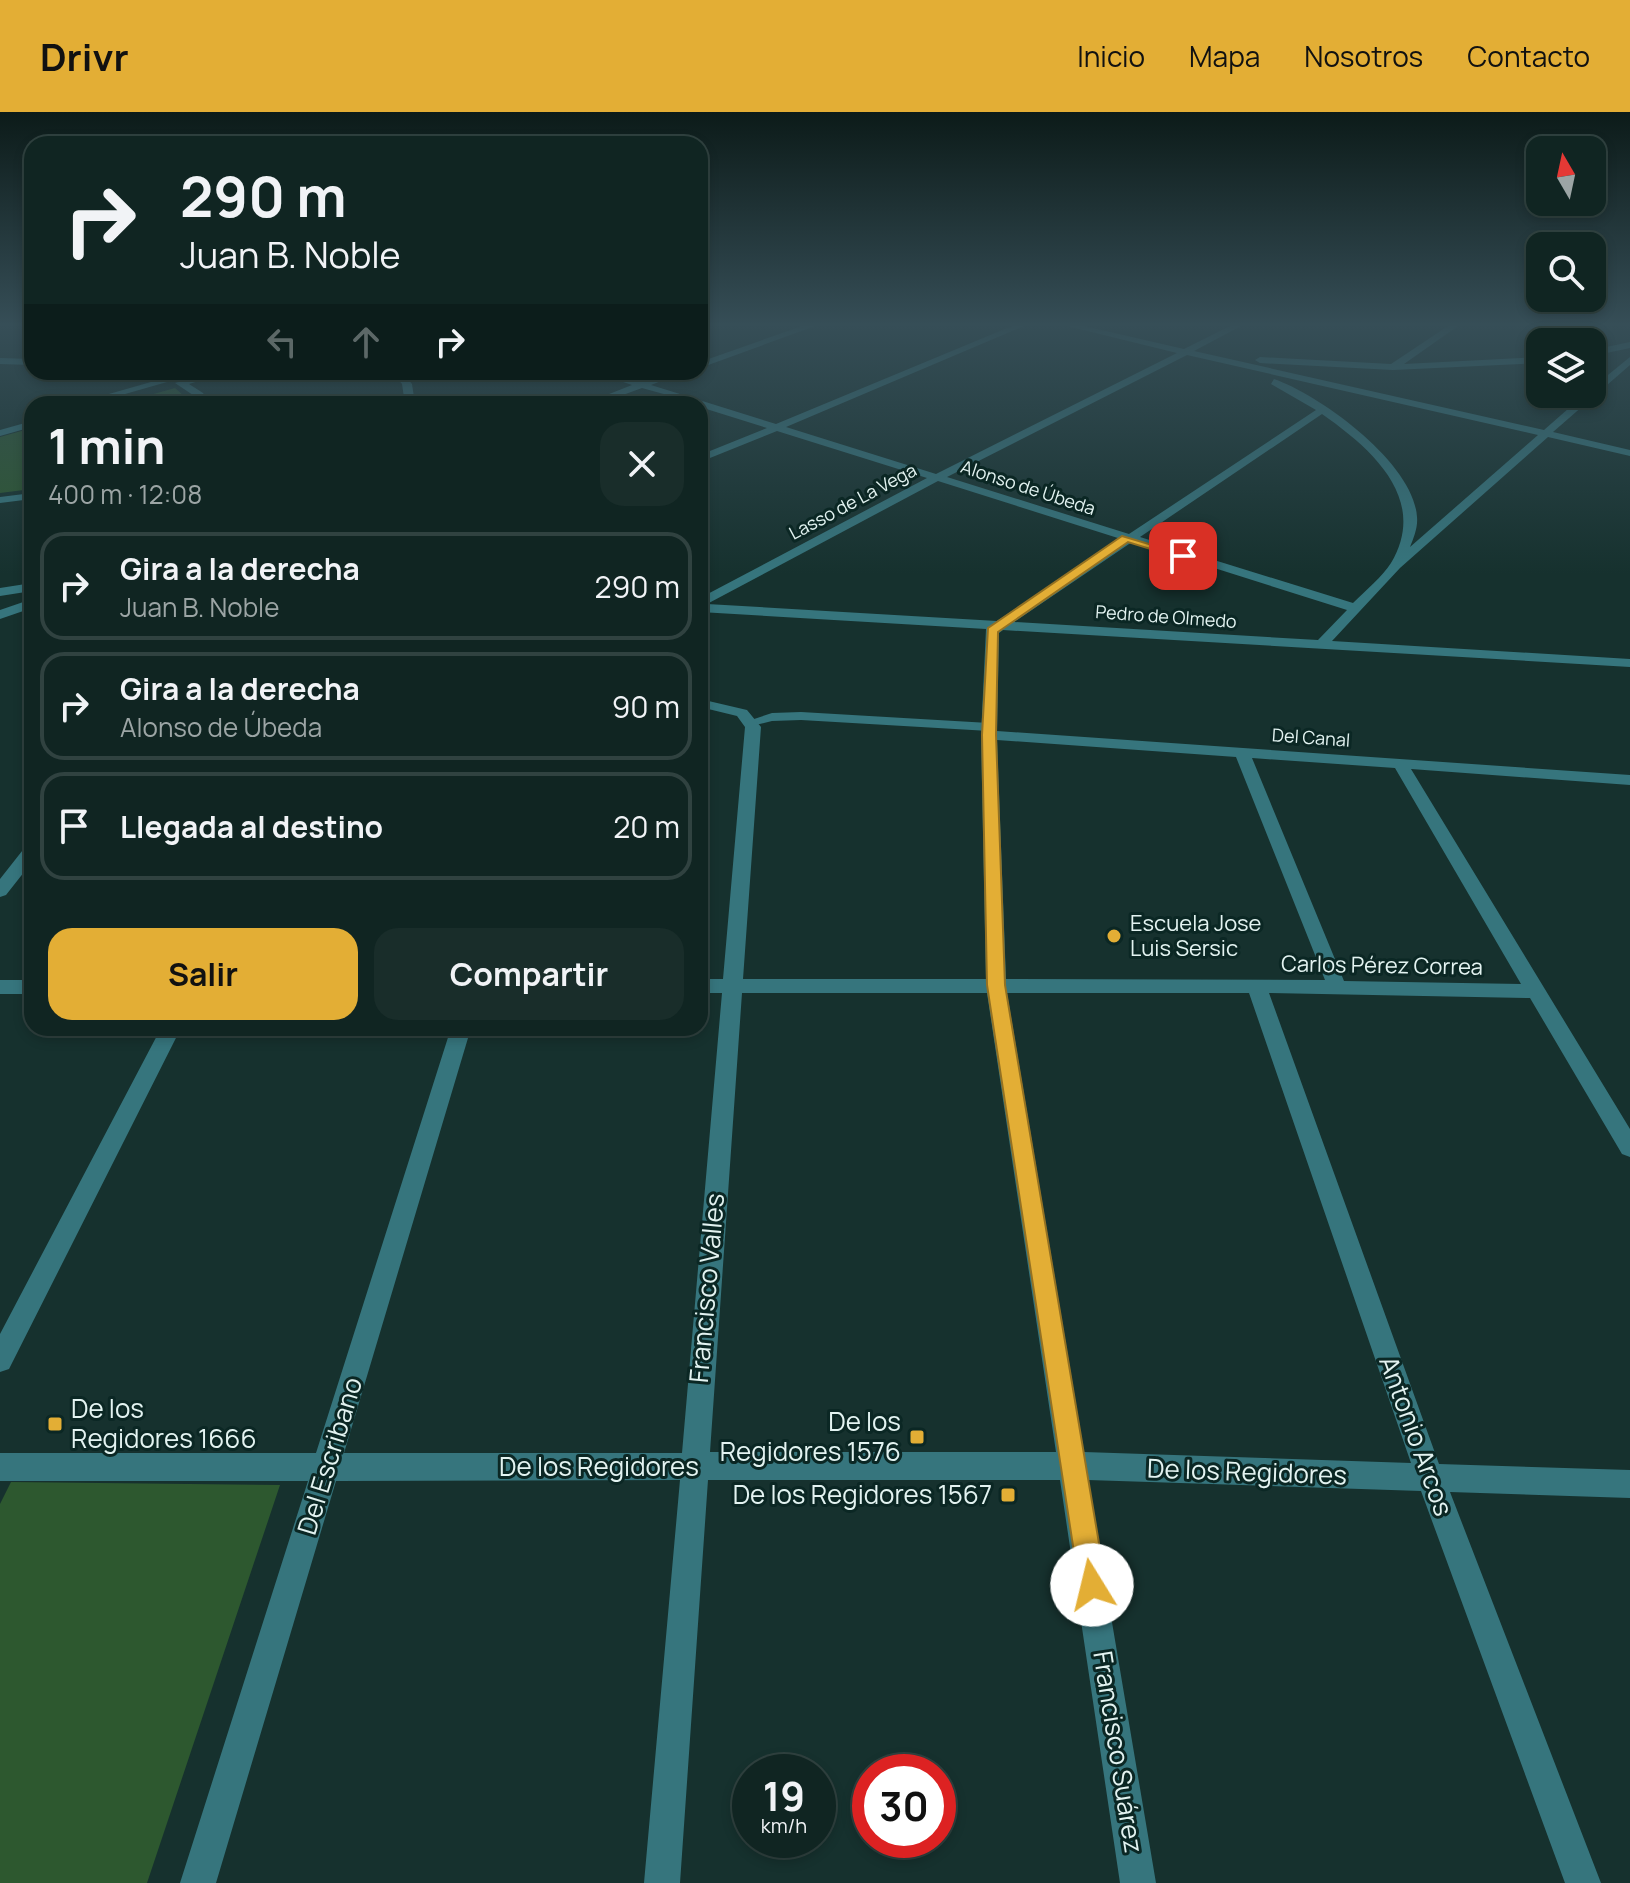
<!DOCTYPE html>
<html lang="es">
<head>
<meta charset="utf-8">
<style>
  body { margin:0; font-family:Manrope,sans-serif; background:#192d2a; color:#f1f3f6; height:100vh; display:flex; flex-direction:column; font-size:30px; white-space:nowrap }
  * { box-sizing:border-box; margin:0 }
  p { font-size:26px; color:#9ca5a5 }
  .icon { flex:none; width:44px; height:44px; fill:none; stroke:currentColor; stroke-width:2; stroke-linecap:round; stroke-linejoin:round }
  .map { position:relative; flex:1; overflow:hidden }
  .drawer { position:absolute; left:24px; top:284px; width:684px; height:640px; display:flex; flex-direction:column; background:#102522; border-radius:24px; box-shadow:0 4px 12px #0003,0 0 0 2px #304240 }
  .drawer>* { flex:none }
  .guide { position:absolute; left:24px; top:24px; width:684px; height:244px; border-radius:24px; box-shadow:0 4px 12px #0003,0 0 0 2px #304240; background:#102522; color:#f1f3f6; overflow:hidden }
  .needle { width:52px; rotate:351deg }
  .controls { position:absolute; left:1526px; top:24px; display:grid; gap:16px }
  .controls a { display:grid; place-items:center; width:80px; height:80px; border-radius:16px; background:#102522; box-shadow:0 4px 12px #0003,0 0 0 2px #304240; font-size:40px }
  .speed { position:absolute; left:732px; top:1642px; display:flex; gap:16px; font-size:40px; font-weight:700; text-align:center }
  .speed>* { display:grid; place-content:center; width:104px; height:104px; border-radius:50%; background:#102522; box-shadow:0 4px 12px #0003,0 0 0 2px #304240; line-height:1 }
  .speed small { font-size:20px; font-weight:400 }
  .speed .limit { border:12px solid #d22; background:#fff; color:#111 }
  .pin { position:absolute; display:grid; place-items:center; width:68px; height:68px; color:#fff; margin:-34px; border-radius:16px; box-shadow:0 4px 12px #0006 }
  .me { position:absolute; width:88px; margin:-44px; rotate:351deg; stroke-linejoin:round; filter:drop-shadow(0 0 6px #0008) }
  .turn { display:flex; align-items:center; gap:28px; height:168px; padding:0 24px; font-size:36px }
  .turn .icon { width:104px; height:104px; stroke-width:2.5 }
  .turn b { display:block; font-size:56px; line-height:68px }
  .lanes { display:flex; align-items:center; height:76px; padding:0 24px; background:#0003; justify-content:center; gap:40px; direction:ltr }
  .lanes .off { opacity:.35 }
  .round { display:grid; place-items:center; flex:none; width:84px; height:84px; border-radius:24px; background:#192d2a }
  .head { display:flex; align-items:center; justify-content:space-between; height:136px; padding:0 24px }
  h1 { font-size:48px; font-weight:700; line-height:60px }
  .cta { display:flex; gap:16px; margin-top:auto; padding:16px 24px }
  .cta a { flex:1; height:92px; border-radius:24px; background:#e3ae35; color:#111; font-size:32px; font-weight:700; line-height:92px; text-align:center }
  .cta a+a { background:#192d2a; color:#f1f3f6 }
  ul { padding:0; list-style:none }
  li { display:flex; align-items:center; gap:24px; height:108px; margin:0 16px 12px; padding:0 8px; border:4px solid #304240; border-radius:24px }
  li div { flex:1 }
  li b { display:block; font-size:30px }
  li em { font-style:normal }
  header { display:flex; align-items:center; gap:48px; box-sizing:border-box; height:112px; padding:0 40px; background:#e3ae35; color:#111 }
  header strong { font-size:38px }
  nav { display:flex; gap:44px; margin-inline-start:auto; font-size:28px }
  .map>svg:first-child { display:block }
</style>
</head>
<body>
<header>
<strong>Drivr</strong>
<nav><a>Inicio</a><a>Mapa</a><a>Nosotros</a><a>Contacto</a></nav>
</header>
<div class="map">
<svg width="1630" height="1771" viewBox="0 0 1630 1771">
  <rect width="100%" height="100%" fill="#16312e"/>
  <path fill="#2d582f" d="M175,276L193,292H118Z
    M32,316V377L0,381V325Z
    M11,1370L280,1373L147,1771H0V1392Z"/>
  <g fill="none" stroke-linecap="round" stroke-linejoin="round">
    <path fill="#36757d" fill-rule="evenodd" d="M801,600L989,611L995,615L989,619L801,608L772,609L751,614L745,610L772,601Z"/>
    <path fill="#36757d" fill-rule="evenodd" d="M802,214H815L700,256V250Z
      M1012,214H1024L786,315L936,362L1177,241L1067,214H1084L1184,237L1230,214H1241L1194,239L1544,318L1585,282H1592V276L1630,245V253L1553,320L1630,338V344L1548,325L1400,456L1332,529L1630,547V555L1003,518L999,521L997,619L1630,663V673L1411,657L1630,1017V1045L1622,1042L1530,886L1269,881L1439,1352L1630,1358V1386L1450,1380L1601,1771H1565L1421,1379L1088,1368L1156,1771H1120L1060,1368H708L680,1771H644L680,1368L336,1369L216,1771H180L308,1369H0V1341H316L451,916H471L344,1341H682L722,881H700V867H723L745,615L737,604L700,595V587L747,598L761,615L743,867H986L981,623L986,517L700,500V486L927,366L777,319L700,350V343L767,316L700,295V292L642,276L598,292H584L632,273L594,260C611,260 623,268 639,269C653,271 669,260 684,260L651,273L776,312ZM1187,243L1538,323L1410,435C1414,425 1418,415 1417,405C1414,351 1320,283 1274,267L1271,272L1316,298L1129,422L947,365ZM1322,302C1372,337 1429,387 1391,451C1382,465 1365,479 1353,491L1140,425ZM938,369L1121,427L997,509L707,492ZM1132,430L1347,498L1318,528L1014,510ZM997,628L1236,645L1325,868L1006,867ZM1252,646L1395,656L1521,872L1344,869ZM742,881H987L1056,1340H710ZM1007,881H1249L1411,1351L1084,1340Z
      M1448,214H1458L1404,252L1540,245V251L1393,258L1260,251L1255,248L1260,245L1391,252Z
      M1630,230V236L1592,244V238Z
      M0,246L32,247V253L0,252Z
      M186,260H202L90,292H74Z
      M212,260H227L189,272L203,281L210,292H200L196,285L175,271Z
      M392,260H402L412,272L415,292H405L402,272Z
      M32,309V315L0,324V318Z
      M32,381V387L0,391V385Z
      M32,471V479L0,484V476Z
      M32,487V496L0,507V498Z
      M32,733V750L6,783L0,785V767L26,734Z
      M0,868H32V882H0Z
      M161,916H181L9,1257L0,1260V1222Z"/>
  </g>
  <linearGradient id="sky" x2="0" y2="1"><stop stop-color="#0c1b19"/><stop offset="0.46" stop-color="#364e57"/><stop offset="1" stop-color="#364e57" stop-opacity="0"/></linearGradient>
  <rect width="1630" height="462" fill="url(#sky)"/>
  <path fill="#e3ae35" stroke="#947122" stroke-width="2" d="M1122,424L1189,444L1183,447L1128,430L998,520L996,623L1005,873L1106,1473L1102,1483L1092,1487L1083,1483L1079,1473L987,873L982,623L988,516Z"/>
  <g fill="#e3ae35" stroke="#0b2724" stroke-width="3">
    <circle cx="1114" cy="824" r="8"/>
    <rect x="47" y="1304" width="16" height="16" rx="4"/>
    <rect x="909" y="1317" width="16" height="16" rx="4"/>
    <rect x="1000" y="1375" width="16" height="16" rx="4"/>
  </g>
  <g text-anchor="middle" stroke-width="6" stroke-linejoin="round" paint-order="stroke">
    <g font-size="18" fill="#e3f3f1" stroke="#0b2724">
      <text transform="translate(1028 376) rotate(18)" y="6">Alonso de Úbeda</text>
      <text transform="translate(853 390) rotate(-28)" y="6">Lasso de La Vega</text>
      <text transform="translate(1166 505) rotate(4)" y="6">Pedro de Olmedo</text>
      <text transform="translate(1311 626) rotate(4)" y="6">Del Canal</text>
    </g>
    <g font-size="22" fill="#e3f3f1" stroke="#0b2724" text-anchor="start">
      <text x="1130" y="819">Escuela Jose<tspan x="1130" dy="25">Luis Sersic</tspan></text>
    </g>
    <g font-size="22" fill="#e3f3f1" stroke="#0b2724">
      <text transform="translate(1382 853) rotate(1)" y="8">Carlos Pérez Correa</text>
    </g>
    <g font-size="26" fill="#e3f3f1" stroke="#0b2724">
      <text transform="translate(707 1176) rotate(-85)" y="9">Francisco Valles</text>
      <text transform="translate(1416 1324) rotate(70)" y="9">Antonio Arcos</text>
      <text transform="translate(330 1344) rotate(-73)" y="9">Del Escribano</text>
      <text x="599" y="1364">De los Regidores</text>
      <text transform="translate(1247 1360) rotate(2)" y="9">De los Regidores</text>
      <text transform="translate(1118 1640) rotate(81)" y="9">Francisco Suárez</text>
    </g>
    <g font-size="26" fill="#e3f3f1" stroke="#0b2724" text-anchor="end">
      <text x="71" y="1306" text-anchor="start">De los<tspan x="71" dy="30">Regidores 1666</tspan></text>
      <text x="901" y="1319">De los<tspan x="901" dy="30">Regidores 1576</tspan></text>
      <text x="992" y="1392">De los Regidores 1567</text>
    </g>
  </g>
</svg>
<div class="controls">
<a><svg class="needle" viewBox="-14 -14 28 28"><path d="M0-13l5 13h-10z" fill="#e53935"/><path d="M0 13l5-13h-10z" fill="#9ca5a5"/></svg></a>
<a><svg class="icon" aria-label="search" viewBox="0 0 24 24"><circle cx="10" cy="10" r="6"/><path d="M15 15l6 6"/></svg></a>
<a><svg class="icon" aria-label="layers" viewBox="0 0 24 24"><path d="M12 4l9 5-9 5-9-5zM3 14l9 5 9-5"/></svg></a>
</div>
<div class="speed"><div>19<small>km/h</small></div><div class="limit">30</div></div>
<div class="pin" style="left:1183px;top:444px;background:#d93025"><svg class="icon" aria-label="arrive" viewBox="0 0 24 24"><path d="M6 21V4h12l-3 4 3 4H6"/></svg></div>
<svg class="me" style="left:1092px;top:1473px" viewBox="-20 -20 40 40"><circle r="19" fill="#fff"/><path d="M0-13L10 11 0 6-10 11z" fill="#e3ae35"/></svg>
<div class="guide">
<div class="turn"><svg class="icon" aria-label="right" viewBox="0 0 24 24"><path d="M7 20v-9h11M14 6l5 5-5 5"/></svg><div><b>290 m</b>Juan B. Noble</div></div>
<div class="lanes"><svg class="icon off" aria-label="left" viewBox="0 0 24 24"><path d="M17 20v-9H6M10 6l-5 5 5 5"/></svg><svg class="icon off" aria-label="ahead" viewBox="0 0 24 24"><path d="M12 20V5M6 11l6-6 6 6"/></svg><svg class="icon" aria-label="right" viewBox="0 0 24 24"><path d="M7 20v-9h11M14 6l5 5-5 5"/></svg></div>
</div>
<section class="drawer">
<div class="head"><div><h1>1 min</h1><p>400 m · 12:08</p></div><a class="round"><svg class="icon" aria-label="close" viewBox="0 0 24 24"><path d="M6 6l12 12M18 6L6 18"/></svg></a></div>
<ul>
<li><svg class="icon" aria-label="right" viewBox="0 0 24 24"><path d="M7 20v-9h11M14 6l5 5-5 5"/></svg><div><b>Gira a la derecha</b><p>Juan B. Noble</p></div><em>290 m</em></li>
<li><svg class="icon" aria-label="right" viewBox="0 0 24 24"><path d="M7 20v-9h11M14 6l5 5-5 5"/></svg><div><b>Gira a la derecha</b><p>Alonso de Úbeda</p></div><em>90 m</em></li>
<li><svg class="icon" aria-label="arrive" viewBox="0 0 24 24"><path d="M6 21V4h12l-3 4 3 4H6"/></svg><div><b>Llegada al destino</b></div><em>20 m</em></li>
</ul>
<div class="cta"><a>Salir</a><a>Compartir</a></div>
</section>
</div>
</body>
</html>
